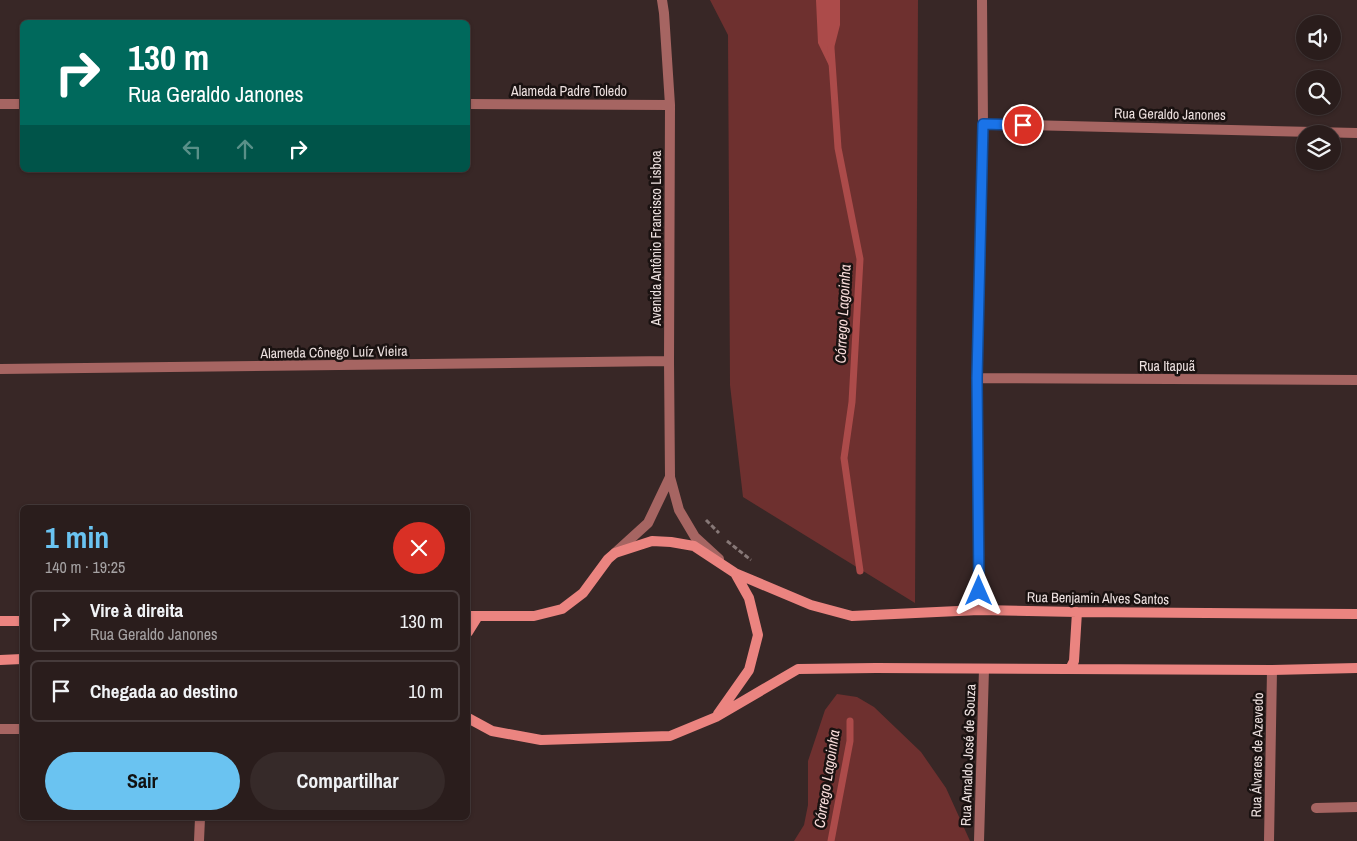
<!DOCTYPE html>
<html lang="pt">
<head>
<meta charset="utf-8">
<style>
  body { margin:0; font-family:"Archivo Narrow",sans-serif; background:#362a29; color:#f1f3f6; height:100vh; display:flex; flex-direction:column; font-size:19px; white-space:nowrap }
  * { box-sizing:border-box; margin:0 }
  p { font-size:16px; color:#a5a2a3 }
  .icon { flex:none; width:28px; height:28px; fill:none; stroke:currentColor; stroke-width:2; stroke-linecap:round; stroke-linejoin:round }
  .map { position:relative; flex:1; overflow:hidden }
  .details { position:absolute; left:20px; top:505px; width:450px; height:315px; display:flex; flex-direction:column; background:#2a1d1c; border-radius:8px; box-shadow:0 1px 4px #0004,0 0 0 1px #463b3b }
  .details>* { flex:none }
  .top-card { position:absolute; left:20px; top:20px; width:450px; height:152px; border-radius:8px; box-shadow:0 1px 4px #0004,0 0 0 1px #463b3b; background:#00695c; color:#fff; overflow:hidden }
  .buttons { position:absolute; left:1296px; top:15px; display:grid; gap:10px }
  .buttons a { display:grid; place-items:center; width:45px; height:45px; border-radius:50%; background:#2a1d1c; box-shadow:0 1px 4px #0004,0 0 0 1px #463b3b; font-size:25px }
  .pin { position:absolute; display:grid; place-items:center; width:42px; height:42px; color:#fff; margin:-21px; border:2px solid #fff; border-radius:50%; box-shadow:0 1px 5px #0007 }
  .me { position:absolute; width:55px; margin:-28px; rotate:0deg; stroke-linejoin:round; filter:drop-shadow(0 0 4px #0008) }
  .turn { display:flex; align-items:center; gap:18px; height:105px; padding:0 25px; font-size:22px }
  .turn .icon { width:65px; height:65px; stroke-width:2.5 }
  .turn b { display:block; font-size:35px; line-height:42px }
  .lanes { display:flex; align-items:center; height:48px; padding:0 25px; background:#0003; justify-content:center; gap:25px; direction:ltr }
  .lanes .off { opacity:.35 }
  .round { display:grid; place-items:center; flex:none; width:52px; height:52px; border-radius:26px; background:#362a29 }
  .overview { display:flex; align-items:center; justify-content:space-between; height:85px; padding:0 25px }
  h1 { font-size:30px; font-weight:800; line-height:38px; color:#6ac3f1 }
  .button { display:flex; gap:10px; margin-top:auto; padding:10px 25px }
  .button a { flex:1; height:58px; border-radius:30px; background:#6ac3f1; color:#111; font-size:20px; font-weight:800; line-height:58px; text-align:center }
  .button a+a { background:#362a29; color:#f1f3f6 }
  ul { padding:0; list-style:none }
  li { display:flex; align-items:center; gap:15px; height:62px; margin:0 10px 8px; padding:0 15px; border:2px solid #463b3b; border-radius:8px }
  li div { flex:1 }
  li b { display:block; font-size:19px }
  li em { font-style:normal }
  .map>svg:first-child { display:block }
</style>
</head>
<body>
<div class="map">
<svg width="1357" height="841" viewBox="0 0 1357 841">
  <rect width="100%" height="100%" fill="#382726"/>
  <path fill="#6e302f" d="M710,0H918L915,603L743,497L730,385L728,35Z
    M837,694L857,697L874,707L921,752L946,788L970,841H794L804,825L808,805V761L825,710Z"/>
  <path fill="#ac4b4a" d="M816,0H840V25L832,56L833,74L818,43Z"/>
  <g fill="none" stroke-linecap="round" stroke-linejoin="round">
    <path stroke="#ac4b4a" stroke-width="7" d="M831,48L838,148L860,259L852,402L844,458L860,571
      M831,841L850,741V721"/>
    <path stroke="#877877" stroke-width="3" stroke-dasharray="5 2.5" stroke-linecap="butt" d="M706,520L719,533
      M727,541L751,560"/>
    <path stroke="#a66562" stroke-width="10" d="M0,729H22
      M199,841L200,818"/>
    <path stroke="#a66562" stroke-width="10" d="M662,0L664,13L670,105L669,361L670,477L679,510L695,537L719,559
      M0,104H22
      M468,104L670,105
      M983,124L1357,133
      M0,369L669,361
      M977,378L1357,380
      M615,553L648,523L670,477
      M979,610L977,378L983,124L982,0
      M1316,808L1357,807
      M979,841L984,669
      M1269,841L1272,670"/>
    <path stroke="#eb8480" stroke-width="10" d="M468,616H534L562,609L583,593L608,559L615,553L652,541L671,542L694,546L735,573L811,605L852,616L979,610L1077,612L1357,614
      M0,621H22
      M468,632L478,616
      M0,660L22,659
      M1070,669L1074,661L1077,612
      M718,714L749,670L758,635L749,598L735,573
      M468,718L492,731L541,740L670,736L716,717L798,669L876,668L1272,670L1357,668"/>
  </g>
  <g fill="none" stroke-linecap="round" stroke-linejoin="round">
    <defs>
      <path id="route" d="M979,591L977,378L983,124L1023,125"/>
    </defs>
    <use href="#route" stroke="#114b97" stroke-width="12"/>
    <use href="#route" stroke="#1a73e8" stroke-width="9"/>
  </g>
  <g text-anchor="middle" stroke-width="5" stroke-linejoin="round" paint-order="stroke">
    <g font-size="14" fill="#ece0df" stroke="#1a1211">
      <text x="569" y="96">Alameda Padre Toledo</text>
      <text transform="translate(1170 114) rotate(1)" y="5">Rua Geraldo Janones</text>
      <text transform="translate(656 238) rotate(-90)" y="5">Avenida Antônio Francisco Lisboa</text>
      <text transform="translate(334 352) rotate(-1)" y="5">Alameda Cônego Luíz Vieira</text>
      <text x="1167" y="371">Rua Itapuã</text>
      <text transform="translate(1098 598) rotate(1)" y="5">Rua Benjamin Alves Santos</text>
      <text transform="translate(968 755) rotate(-88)" y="5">Rua Arnaldo José de Souza</text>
      <text transform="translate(1257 755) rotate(-89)" y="5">Rua Álvares de Azevedo</text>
    </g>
    <g font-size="15" font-style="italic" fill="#f6dad8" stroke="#1a1211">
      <text transform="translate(843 314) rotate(-87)" y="5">Córrego Lagoinha</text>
      <text transform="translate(827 779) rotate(-81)" y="5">Córrego Lagoinha</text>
    </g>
  </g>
</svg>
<div class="buttons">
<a><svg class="icon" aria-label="sound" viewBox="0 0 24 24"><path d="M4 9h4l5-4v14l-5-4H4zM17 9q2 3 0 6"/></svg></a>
<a><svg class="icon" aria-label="search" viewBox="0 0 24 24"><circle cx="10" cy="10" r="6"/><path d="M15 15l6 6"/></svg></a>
<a><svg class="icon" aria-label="layers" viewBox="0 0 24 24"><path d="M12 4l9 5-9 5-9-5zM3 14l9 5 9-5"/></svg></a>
</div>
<div class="pin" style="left:1023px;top:125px;background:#d93025"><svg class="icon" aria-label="arrive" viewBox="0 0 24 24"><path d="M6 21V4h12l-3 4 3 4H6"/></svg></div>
<svg class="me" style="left:979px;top:591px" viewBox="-20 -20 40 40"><path d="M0-17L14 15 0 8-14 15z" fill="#1a73e8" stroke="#fff" stroke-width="4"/></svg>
<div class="top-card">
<div class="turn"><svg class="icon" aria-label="right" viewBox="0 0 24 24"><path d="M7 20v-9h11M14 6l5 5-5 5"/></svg><div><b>130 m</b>Rua Geraldo Janones</div></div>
<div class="lanes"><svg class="icon off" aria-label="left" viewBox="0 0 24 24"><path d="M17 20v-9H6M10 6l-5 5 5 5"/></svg><svg class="icon off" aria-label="ahead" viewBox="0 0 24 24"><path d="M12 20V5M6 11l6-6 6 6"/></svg><svg class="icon" aria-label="right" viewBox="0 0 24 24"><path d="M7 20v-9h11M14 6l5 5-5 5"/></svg></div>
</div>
<section class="details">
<div class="overview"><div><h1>1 min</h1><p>140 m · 19:25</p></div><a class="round" style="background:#d93025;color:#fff"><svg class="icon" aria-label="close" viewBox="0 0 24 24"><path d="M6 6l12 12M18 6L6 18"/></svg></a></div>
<ul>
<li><svg class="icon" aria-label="right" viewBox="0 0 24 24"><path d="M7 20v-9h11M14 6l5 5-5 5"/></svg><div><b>Vire à direita</b><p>Rua Geraldo Janones</p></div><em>130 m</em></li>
<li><svg class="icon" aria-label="arrive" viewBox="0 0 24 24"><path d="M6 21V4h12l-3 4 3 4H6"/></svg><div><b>Chegada ao destino</b></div><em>10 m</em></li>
</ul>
<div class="button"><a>Sair</a><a>Compartilhar</a></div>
</section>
</div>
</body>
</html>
